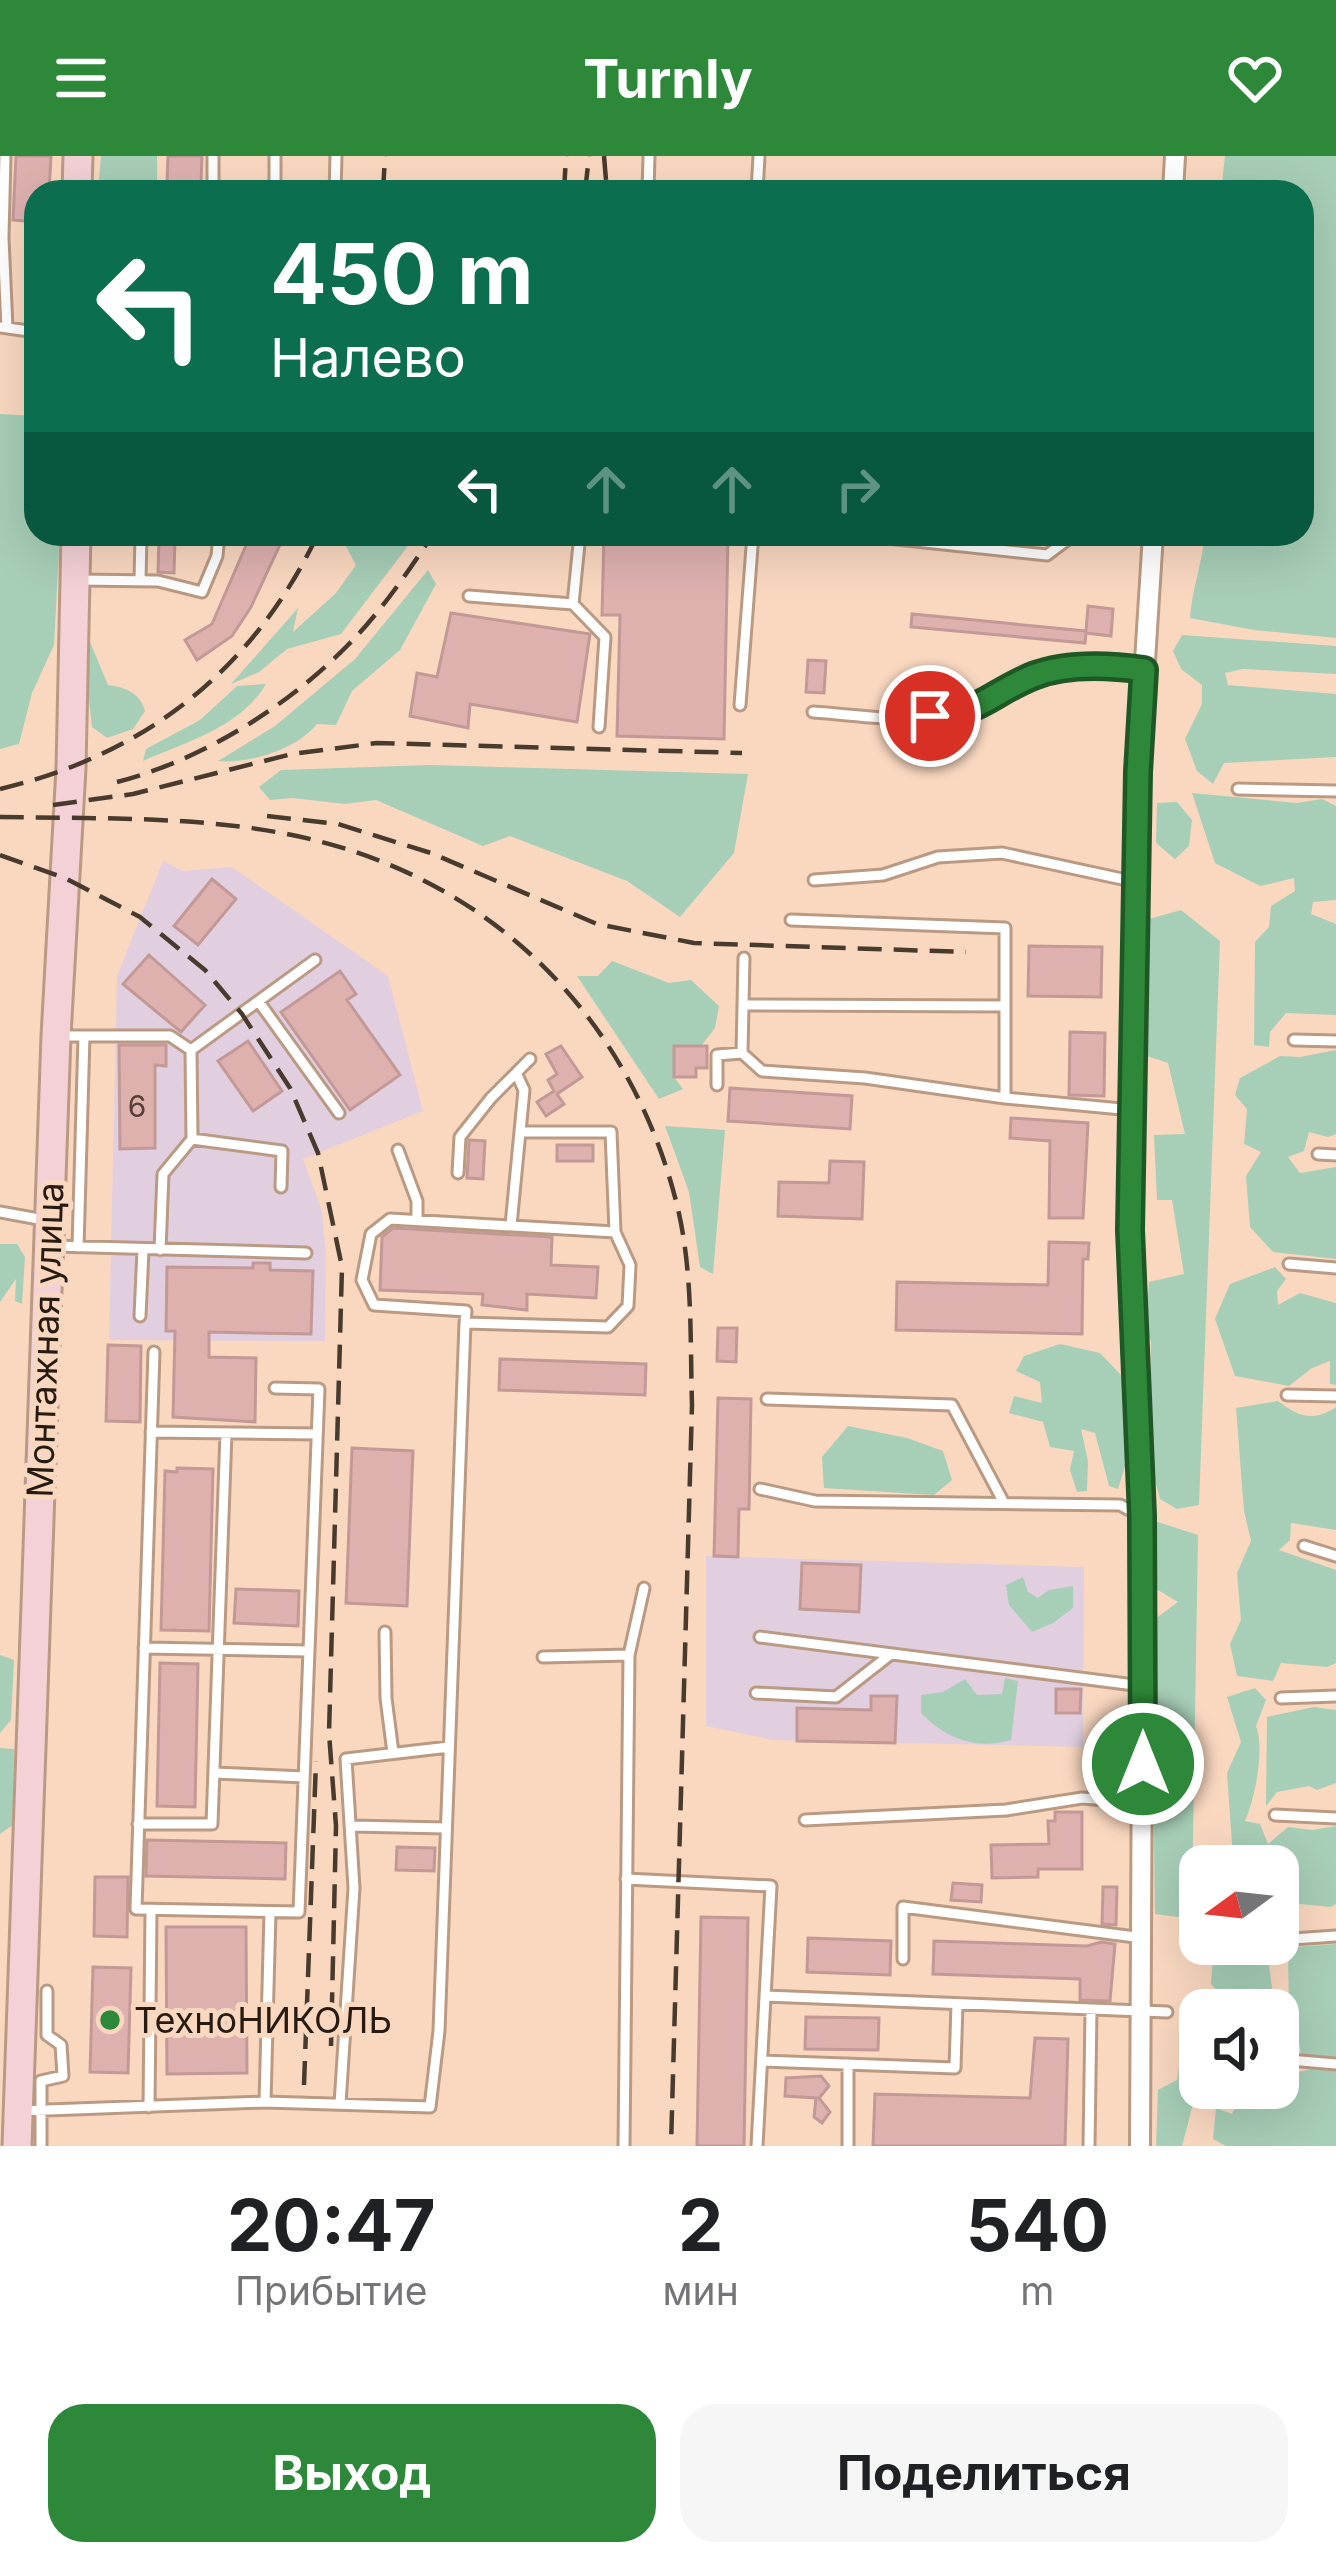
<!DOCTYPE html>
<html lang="ru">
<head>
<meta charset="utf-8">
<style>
  body { margin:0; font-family:Inter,sans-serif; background:#f6f6f6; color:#202124; height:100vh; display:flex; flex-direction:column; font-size:45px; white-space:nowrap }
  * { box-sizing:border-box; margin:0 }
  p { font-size:39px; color:#757577 }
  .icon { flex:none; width:66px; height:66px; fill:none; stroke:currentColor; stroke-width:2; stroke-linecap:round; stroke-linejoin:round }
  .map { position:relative; height:1990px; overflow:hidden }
  .sheet { display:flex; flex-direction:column; background:#fff; flex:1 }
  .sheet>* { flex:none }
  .hud { position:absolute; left:24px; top:24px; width:1290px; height:366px; border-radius:36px; box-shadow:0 12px 48px #0002; background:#0b6e4f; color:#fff; overflow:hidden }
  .needle { width:78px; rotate:255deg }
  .tools { position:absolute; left:1179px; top:1689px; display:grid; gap:24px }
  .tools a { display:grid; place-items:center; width:120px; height:120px; border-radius:24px; background:#fff; box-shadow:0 12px 48px #0002; font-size:60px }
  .pin { position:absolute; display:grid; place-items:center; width:102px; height:102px; color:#fff; margin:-51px; border:6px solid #fff; border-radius:50%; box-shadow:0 3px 12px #0007 }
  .me { position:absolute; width:132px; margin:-66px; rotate:0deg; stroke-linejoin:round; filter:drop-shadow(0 0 9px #0008) }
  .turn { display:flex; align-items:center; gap:42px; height:252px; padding:0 48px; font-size:54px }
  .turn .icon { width:156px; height:156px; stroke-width:2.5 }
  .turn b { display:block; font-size:84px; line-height:102px }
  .lanes { display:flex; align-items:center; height:114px; padding:0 48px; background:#0003; justify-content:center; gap:60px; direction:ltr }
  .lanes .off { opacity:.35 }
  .eta { display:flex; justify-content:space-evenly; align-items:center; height:204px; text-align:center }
  .eta b { font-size:72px; font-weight:700; line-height:84px }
  .button { display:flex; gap:24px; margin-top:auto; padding:24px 48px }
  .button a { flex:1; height:138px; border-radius:36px; background:#2e8839; color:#fff; font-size:48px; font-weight:700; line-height:138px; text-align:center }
  .button a+a { background:#f6f6f6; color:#202124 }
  header { display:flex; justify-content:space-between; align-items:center; height:156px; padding:0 48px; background:#2e8839; color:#fff; font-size:54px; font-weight:700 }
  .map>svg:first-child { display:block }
</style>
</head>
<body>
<header><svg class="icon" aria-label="menu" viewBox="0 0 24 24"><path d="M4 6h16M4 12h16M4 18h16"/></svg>Turnly<svg class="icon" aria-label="heart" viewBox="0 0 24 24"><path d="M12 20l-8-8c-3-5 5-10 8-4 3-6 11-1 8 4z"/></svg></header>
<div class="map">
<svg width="1336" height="1990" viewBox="0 0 1336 1990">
  <rect width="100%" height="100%" fill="#fad8c0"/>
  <path fill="#e1cfe0" d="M163,705L183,715L232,711L388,820L423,955L303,1003L322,1055L326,1099L325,1185L109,1184L117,820Z
    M706,1400L1084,1411L1083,1591L773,1584L706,1570Z"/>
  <path fill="#a7ceb7" d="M101,0H157V36H98Z
    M1225,0H1336V482L1254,474L1190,462C1192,433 1202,408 1205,378H1302V36H1221Z
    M0,258L36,260V378H60L54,489L32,537L19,588L0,593Z
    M344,378H417L341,478L287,493L259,516L231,528L298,452L293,476L336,437L356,409L343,385Z
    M428,414L436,428L400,494L352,535L336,569L317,568C297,593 250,608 218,605L275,570L355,503Z
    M1182,479L1336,490V518L1243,513L1225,517L1228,529L1336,538V601L1224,607L1213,628L1197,615L1185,583L1202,548V529L1181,513L1173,495Z
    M90,486L108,529C126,531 141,538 145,555L133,573L107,582L92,571L85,508Z
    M266,528C241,571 186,586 143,605L146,593L200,564L237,530Z
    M430,609L748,618L734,697L680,761L627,725L510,680L483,690L376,644L345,648L292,642L270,644L259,631L281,614Z
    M1192,637L1297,647L1322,643L1336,650V744L1313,746L1311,758L1336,768V859L1286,857L1270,876L1269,891L1254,889L1255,786L1269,771L1271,750L1295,735L1294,722L1260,730L1215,707Z
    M1177,646L1192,664L1189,690L1175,703L1156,687L1157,647Z
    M1181,754L1220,785L1199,1349L1177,1353L1160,1343L1151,1310V1185L1145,1176L1149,1126L1184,1118L1172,1044H1157L1154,979L1185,978L1168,907L1147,900L1149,763Z
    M612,805L669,827L691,824L719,850L715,872L701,890L674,891V921L683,933L659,943L577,820H598Z
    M1336,894V978L1328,981L1309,976L1304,995L1288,1001L1300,1017L1336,1011V1103L1273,1096L1250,1071L1246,1020L1261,996L1244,988L1247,953L1235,939L1240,922L1280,900L1300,901Z
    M665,970L725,974L713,1118L700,1111L689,1036Z
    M0,1088H17L25,1101L22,1148L15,1145L16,1123L0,1146Z
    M1275,1111L1286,1123L1277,1135L1278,1149L1300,1137L1336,1147V1229L1330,1228V1205L1312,1212L1289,1230L1235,1220L1215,1163L1230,1128Z
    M1060,1188L1100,1197L1122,1220L1127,1304L1118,1333L1109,1330L1095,1277L1081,1273L1088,1305L1087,1335L1077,1336L1070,1314L1074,1295L1050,1291L1043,1266L1009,1257L1014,1240L1042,1247L1040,1226L1016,1215L1024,1200Z
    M1278,1245C1298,1261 1314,1266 1336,1251V1374L1291,1367L1290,1384L1279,1394L1336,1414V1507L1327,1511L1281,1507L1273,1525L1237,1520L1230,1488L1241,1464L1237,1417L1251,1385L1244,1355L1236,1252Z
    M848,1270L907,1282L943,1295L952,1324L934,1339L824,1332L822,1301Z
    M1155,1365L1198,1379L1192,1742L1186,1762L1155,1758L1151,1466L1178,1446L1151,1430Z
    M1023,1421L1028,1436L1038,1442L1049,1434L1073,1430V1452L1053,1467L1032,1476L1009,1449L1006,1429Z
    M0,1499L14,1504L11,1564L0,1577Z
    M1005,1522L1018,1525L1011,1584C976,1594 946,1583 921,1557V1539L943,1536L965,1523L977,1539L1002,1538Z
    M1255,1532L1266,1544L1256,1570C1265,1592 1255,1643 1245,1665L1260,1668L1268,1688L1288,1671L1312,1674L1336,1670V1748L1331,1751L1278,1746V1710H1258L1233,1702L1227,1617L1241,1586L1227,1541Z
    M1314,1551L1336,1554V1627L1317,1634L1309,1630L1277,1636L1266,1650L1267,1561Z
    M0,1592L14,1593L13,1669L0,1678Z
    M1214,1788H1250L1268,1803L1274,1846L1289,1847L1288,1807L1296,1791L1336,1788V1901L1301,1898L1298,1882L1278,1885V1854H1200V1873L1190,1849L1203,1837L1211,1849L1225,1843L1211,1828Z
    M1194,1906L1193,1948L1182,1990H1156L1158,1934L1177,1924L1179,1910Z
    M1278,1910L1284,1944L1290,1918L1311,1913L1336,1915V1990H1226L1213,1983L1216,1952L1232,1958L1238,1944L1230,1932H1278Z"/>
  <path fill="#deb1af" stroke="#c29997" stroke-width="3" d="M16,0H51L49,36H36V66L13,64Z
    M168,0H202L201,27L167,26Z
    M251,378H285L251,451L232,480L197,504L185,484L212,468Z
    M604,378H728L724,583L617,580L620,459H602Z
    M159,382H175L174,417L158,416Z
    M1088,450L1113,453L1111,480L1086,477L1085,487L911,471L912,458L1086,475Z
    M451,457L590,478L577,566L470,548L468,572L410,560L417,517L437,521Z
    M808,504L826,505L824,537L806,536Z
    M212,723L236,743L198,789L174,770Z
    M1029,790L1102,791L1101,841L1028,840Z
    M149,799L205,849L181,876L123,828Z
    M340,815L356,838L347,844L400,919L350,954L281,856Z
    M1070,876L1105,877L1104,940L1069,939Z
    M248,885L282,935L253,955L218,905Z
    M119,889H166V910L155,909V992L120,993Z
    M561,890L582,921L557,938L564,948L546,960L537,946L554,935L548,924L557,918L546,898Z
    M674,890H707V912H696V921H674Z
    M730,932L852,940L850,973L728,965Z
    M1011,962L1088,967L1083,1062H1049L1050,985L1010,982Z
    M469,984L485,985L483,1023L467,1022Z
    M557,989H593V1005H557Z
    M830,1005L864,1006L862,1063L778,1060L779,1026L829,1027Z
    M393,1072L552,1081L551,1109L598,1111L596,1142L527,1138V1154L482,1149L483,1138L380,1134L382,1081Z
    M1049,1086L1089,1087L1088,1103H1083L1082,1178L896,1174L897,1126L1048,1129Z
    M253,1107H270V1114L313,1115L311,1178L209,1176V1201L256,1202L255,1266L173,1261L175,1175H166L167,1111L253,1112Z
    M718,1172H737L736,1206L717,1205Z
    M108,1189L141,1190L140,1266L106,1265Z
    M500,1203L646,1208L645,1239L499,1234Z
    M718,1242L751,1243L749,1353H739L738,1401L714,1400Z
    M352,1292L413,1295L407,1450L346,1447Z
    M177,1312L213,1313L209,1475L161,1474L165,1315L177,1316Z
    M802,1407L861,1409L859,1456L800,1453Z
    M236,1433L299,1435L298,1470L234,1467Z
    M160,1507L198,1508L195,1651L157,1650Z
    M1056,1533H1081L1080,1557H1056Z
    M871,1540H897L895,1587L797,1585V1552L871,1554Z
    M1055,1656H1082V1713H1038V1721L992,1722L991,1689L1049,1688L1048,1665H1055Z
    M147,1684L286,1687L285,1723L146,1720Z
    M397,1691L435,1692L434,1715L396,1714Z
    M95,1721H128L127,1781L94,1780Z
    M953,1727L982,1729L981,1746L951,1744Z
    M1103,1731H1117L1116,1769L1102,1768Z
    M701,1761L748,1762L744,1990H697Z
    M166,1771H246L247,1917L167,1918Z
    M808,1782L891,1785L890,1819L807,1816Z
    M934,1785L1087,1790L1101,1786L1115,1788L1110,1845L1080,1844V1823L933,1818Z
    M93,1811L131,1812L128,1917L90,1916Z
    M806,1861L879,1862L878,1894L805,1893Z
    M1035,1882L1068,1883L1065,1990H873L875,1938L1030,1942Z
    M821,1920L829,1930L819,1942L830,1956L822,1967L814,1961L816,1942L785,1940L786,1922Z"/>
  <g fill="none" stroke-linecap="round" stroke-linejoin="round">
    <defs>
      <path id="lane" d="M5,0L3,82L7,172
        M213,36V0
        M275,36V0
        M335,36L336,0
        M648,36L649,0
        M757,36L759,0
        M0,171L36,176
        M849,378L1047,399L1075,378
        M78,424L158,425L202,436L217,400L219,378
        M140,425L141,378
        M469,440L573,448L580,378
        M573,448L605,481L599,571
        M740,549L753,378
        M813,556C860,559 913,569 961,558C987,553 1009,529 1034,520C1068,507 1110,509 1144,514
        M1238,633L1336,635
        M814,724L883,719L938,701L1002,697L1136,726
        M791,764L1005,772V942
        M744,802L742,897L762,915L865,922L1005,942L1132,954
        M259,846L339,957
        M743,849L1005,850
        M61,880H170L191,894
        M1294,884L1336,885
        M191,894L315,804
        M717,929V899L742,897
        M520,976H611L615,1076
        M192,983L282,995L281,1031
        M398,994L417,1045V1064
        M1318,998L1336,999
        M458,1017L460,981L491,942L530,903
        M0,1056L44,1064
        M511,1069L524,934L516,917
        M54,1090L306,1097
        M78,1091L84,880
        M160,1094L163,1018L192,983L191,894
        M1289,1108L1336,1112
        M140,1160L143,1094
        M154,1196L136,1753L299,1756L319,1233L275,1232
        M1287,1239L1336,1240
        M767,1243L952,1249L1004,1347
        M151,1276L317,1278
        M760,1333L815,1345L1120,1349L1143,1361
        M1304,1390L1336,1400
        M385,1476L386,1542L393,1597
        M760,1481L1142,1530
        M144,1492L309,1495
        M543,1501L629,1499
        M756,1537L836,1541L891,1498
        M1281,1542L1336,1540
        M214,1617L304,1621
        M1275,1659L1336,1662
        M805,1664L1006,1654L1082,1642L1143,1647
        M138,1668H212L226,1277
        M351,1670L446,1672
        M626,1723L771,1730L757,1990
        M1278,1784L1336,1780
        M903,1803V1751L1143,1782
        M765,1840L1167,1856
        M1278,1903L1336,1908
        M762,1905L955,1912L957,1848
        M848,1908V1990
        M265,1946L270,1756
        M340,1948L354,1732L346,1603L449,1591
        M149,1951L151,1754
        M21,1955L265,1946L430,1951L439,1875L465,1167L466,1155L374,1149L362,1124L371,1078L390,1063L615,1076L630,1109L628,1150L608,1171L465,1167
        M41,1990V1925L63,1920L61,1889L47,1879V1835
        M624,1990L629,1499L644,1432
        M1089,1990L1091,1854"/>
      <path id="street" d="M1173,36L1175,0
        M1140,1990L1143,1361L1130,1074L1138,616L1153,378"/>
      <path id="secondary" d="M77,36L78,0
        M17,1990L56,880L71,612L76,378"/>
    </defs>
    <use href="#lane" stroke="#ba9a83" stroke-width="15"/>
    <use href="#street" stroke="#ba9a83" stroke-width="24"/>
    <use href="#secondary" stroke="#ba9a83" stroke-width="33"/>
    <use href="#lane" stroke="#fff" stroke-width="9"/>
    <use href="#street" stroke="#fff" stroke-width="18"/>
    <use href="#secondary" stroke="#f3d1d6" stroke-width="27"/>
    <path stroke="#493a2e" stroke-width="4.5" stroke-dasharray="24 12" stroke-linecap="butt" d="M604,0L607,36
      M383,36L385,0
      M564,36L566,0
      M585,36L589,0
      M117,626C202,604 287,551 348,489C380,457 408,416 433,378
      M0,633C147,598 253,514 318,378
      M53,649L133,638L292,598L377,587L742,597
      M267,660L338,668L431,697L597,768L694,787L966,796
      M0,661C104,663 216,659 318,685C500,731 632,867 677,1049C693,1114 690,1183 692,1249L671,1990
      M0,699L65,722L140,761L205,814L242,858L290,932L318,997L342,1111L329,1577L336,1670L331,1890
      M304,1929L316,1605"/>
  </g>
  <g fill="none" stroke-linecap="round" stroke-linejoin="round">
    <defs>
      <path id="route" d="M930,560C982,557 989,538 1033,520C1066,507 1109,509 1144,514L1138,616L1130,1074L1142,1360L1143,1608"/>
    </defs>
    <use href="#route" stroke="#1e5825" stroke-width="30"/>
    <use href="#route" stroke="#2e8839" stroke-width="21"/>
  </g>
  <circle fill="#2e8839" stroke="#fad8c0" stroke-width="4.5" cx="110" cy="1864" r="12"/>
  <g text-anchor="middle" stroke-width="10" stroke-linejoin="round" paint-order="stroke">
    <g font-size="30" fill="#544038">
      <text x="137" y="961">6</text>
    </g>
    <g font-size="36" fill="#261a11" stroke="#fad8c0">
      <text transform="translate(45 1184) rotate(-88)" y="13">Монтажная улица</text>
    </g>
    <g font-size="36" fill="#261a11" stroke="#fad8c0" text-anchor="start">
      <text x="134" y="1877">ТехноНИКОЛЬ</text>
    </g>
  </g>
</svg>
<div class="tools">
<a><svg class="needle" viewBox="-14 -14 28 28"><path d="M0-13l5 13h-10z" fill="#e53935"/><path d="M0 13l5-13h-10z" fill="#757577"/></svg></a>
<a><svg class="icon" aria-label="sound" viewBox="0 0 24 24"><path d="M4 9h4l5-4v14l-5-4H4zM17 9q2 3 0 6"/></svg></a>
</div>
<div class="pin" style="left:930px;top:560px;background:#d93025"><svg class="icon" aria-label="arrive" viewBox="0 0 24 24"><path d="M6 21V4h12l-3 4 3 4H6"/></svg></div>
<svg class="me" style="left:1143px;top:1608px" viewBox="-20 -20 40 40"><circle r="17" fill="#2e8839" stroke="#fff" stroke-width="3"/><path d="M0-11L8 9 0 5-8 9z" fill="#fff"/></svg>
<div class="hud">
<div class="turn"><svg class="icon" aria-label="left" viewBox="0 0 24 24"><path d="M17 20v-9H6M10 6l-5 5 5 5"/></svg><div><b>450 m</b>Налево</div></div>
<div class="lanes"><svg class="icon" aria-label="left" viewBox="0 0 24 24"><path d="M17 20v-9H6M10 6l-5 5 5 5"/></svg><svg class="icon off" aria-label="ahead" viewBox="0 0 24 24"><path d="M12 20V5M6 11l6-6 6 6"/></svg><svg class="icon off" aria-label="ahead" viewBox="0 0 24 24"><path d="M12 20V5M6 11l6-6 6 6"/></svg><svg class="icon off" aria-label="right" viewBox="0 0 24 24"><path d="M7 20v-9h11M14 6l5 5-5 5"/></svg></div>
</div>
</div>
<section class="sheet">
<div class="eta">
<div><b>20:47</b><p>Прибытие</p></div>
<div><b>2</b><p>мин</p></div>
<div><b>540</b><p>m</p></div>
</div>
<div class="button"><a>Выход</a><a>Поделиться</a></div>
</section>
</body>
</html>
